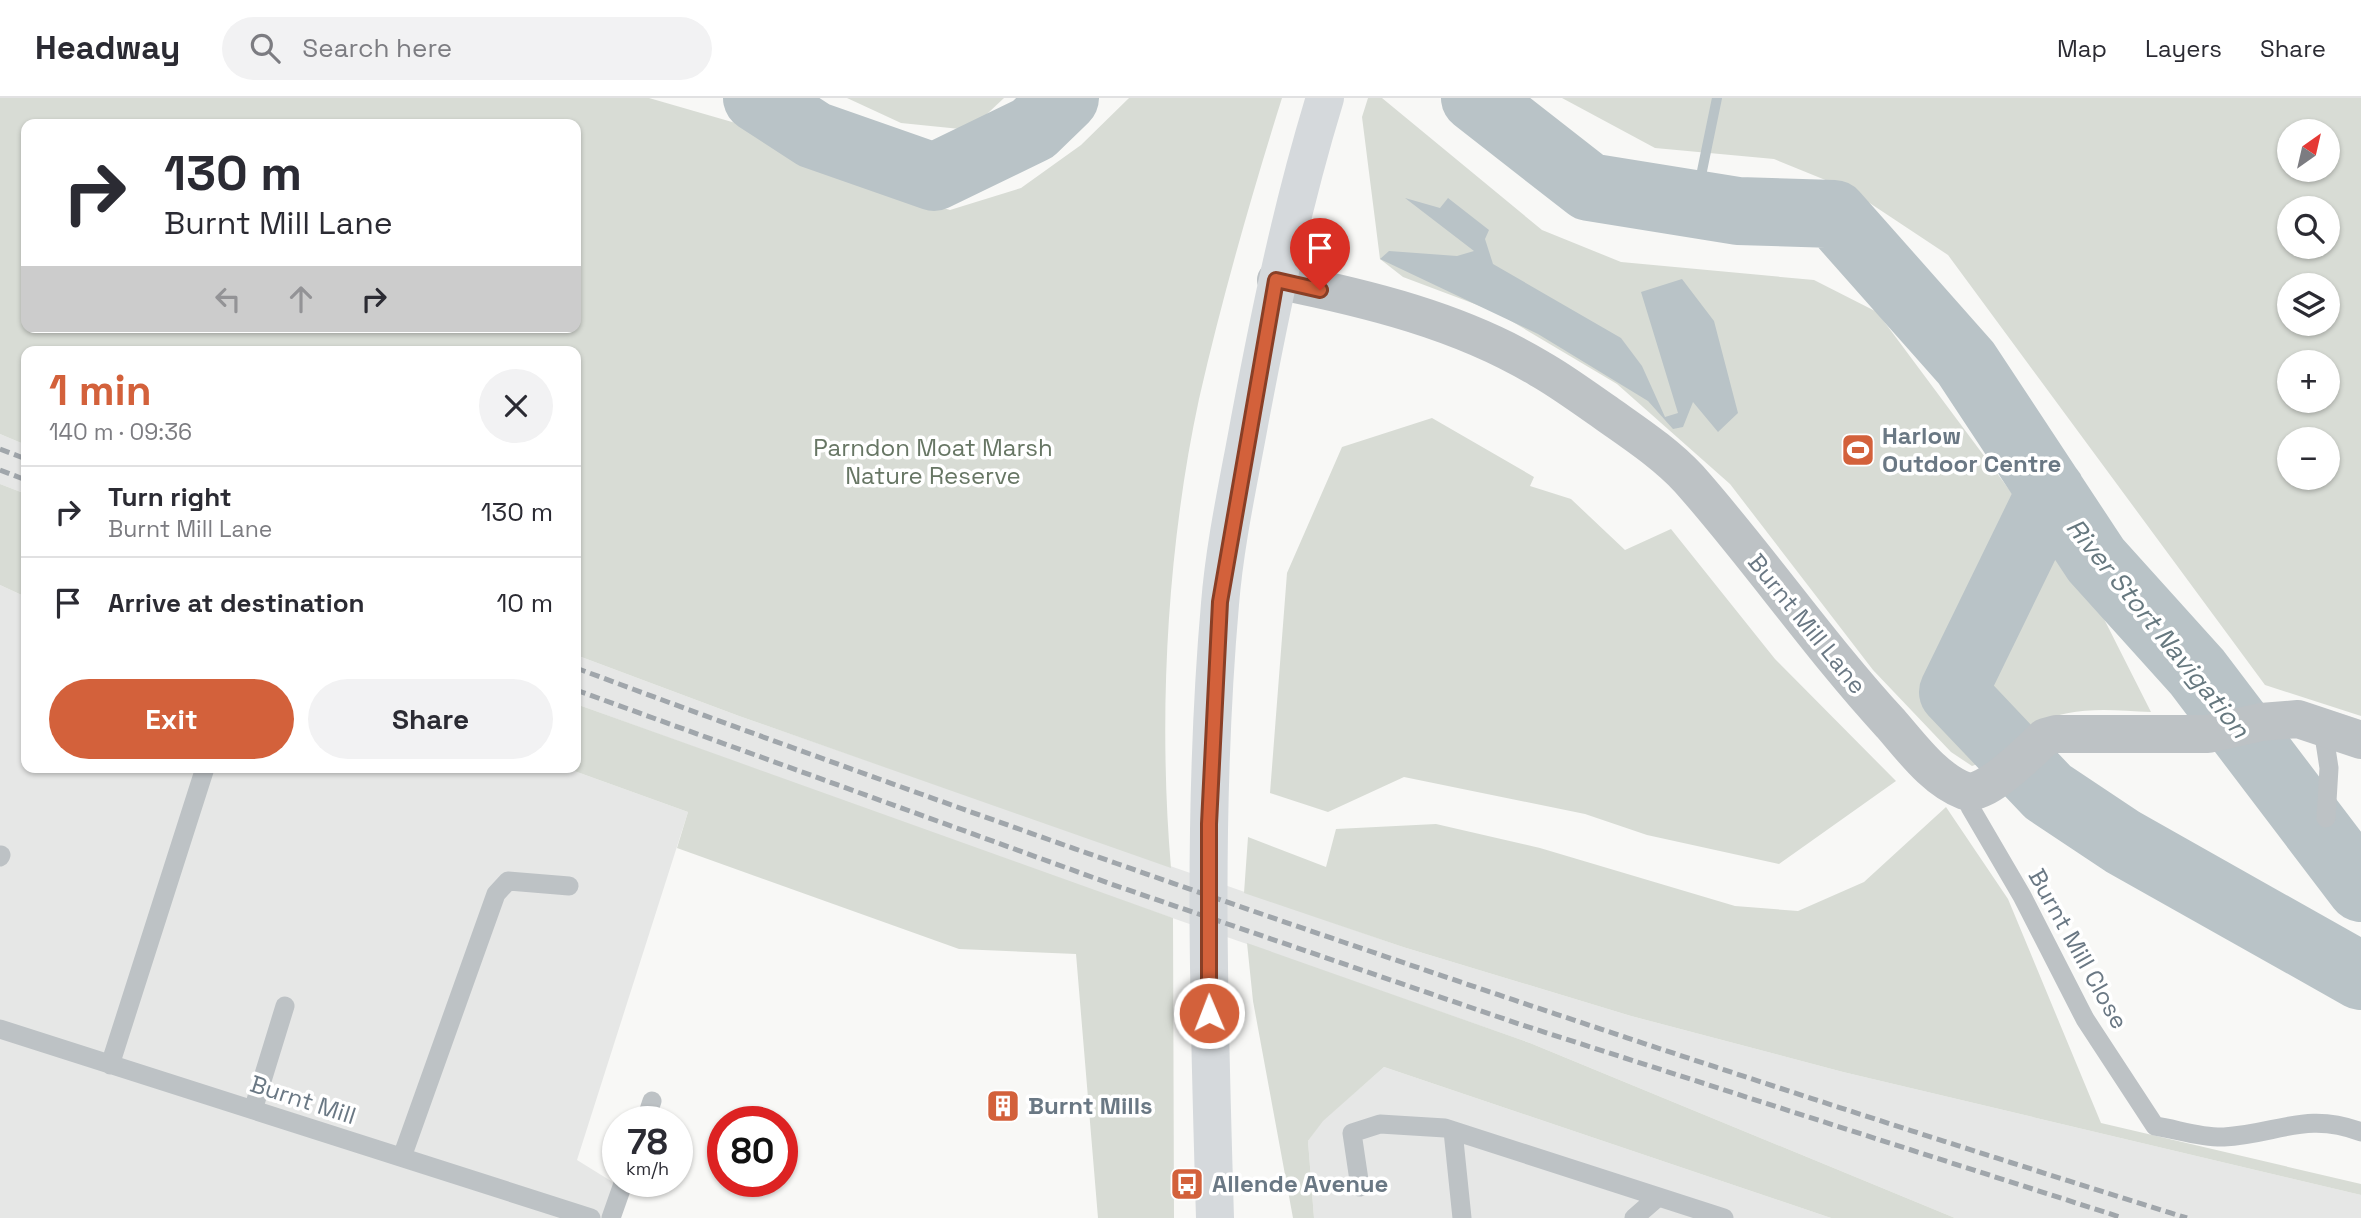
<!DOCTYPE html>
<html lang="en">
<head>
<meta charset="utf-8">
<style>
  body { margin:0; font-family:"Space Grotesk",sans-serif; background:#f2f2f3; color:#2b2b33; height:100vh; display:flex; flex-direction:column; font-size:26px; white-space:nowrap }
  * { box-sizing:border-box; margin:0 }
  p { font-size:23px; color:#7c7c81 }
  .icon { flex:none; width:38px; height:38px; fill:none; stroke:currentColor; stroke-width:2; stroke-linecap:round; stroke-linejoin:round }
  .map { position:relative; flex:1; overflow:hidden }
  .sheet { position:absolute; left:21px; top:248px; width:560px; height:427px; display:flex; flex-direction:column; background:#fff; border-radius:14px; box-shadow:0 2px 5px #0004 }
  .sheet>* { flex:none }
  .hud { position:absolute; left:21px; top:21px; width:560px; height:214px; border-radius:14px; box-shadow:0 2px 5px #0004; background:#fff; color:#2b2b33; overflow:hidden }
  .needle { width:46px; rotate:34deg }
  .fabs { position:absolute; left:2277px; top:21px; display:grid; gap:14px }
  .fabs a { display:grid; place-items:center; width:63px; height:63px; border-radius:50%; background:#fff; box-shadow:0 2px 5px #0004; font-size:35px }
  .speed { position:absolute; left:602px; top:1008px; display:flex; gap:14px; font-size:35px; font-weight:700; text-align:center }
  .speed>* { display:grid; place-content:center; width:91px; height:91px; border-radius:50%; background:#fff; box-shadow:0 2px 5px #0004; line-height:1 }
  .speed small { font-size:18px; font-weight:400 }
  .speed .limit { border:10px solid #d22; background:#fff; color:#111 }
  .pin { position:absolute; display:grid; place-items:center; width:60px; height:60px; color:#fff; margin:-72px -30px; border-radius:50% 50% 50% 0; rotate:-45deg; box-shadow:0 0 7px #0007 }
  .pin .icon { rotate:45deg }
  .me { position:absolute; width:77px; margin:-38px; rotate:359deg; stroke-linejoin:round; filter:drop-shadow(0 0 5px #0008) }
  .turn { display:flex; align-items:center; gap:24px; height:147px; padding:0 28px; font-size:32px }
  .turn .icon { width:91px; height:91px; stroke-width:2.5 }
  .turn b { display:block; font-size:49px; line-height:60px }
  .lanes { display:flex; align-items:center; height:66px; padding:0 28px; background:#0003; justify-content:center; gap:35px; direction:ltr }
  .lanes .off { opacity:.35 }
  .round { display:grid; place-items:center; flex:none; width:74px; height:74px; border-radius:37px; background:#f2f2f3 }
  .headline { display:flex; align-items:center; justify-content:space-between; height:119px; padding:0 28px }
  h1 { font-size:42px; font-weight:700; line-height:52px; color:#d3613b }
  .cta { display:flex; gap:14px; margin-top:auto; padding:14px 28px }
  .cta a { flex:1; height:80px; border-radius:42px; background:#d3613b; color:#fff; font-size:28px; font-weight:700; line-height:80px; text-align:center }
  .cta a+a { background:#f2f2f3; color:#2b2b33 }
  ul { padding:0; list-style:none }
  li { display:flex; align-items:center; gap:21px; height:91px; padding:0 28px; border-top:2px solid #e1e1e2 }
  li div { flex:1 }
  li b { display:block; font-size:26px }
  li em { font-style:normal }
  header { display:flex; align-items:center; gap:42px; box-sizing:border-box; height:98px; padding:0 35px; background:#fff; border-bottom:2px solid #e1e1e2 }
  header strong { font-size:33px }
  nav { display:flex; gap:38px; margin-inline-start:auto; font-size:24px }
  .search { width:490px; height:63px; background:#f2f2f3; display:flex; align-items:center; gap:18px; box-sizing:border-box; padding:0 24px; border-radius:38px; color:#7c7c81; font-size:26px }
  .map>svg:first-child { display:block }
</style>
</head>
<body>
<header>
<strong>Headway</strong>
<div class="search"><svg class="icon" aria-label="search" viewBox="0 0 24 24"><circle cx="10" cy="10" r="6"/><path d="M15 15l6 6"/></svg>Search here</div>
<nav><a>Map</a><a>Layers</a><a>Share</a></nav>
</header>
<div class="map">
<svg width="2361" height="1120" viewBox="0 0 2361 1120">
  <rect width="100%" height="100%" fill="#f8f8f6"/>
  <path fill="#e6e7e6" d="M0,336L26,347V396L0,386Z
    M0,487L26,499V670H566L688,714L577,1062L619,1088L609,1120H0Z
    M576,557L739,618L1403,849L1631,918L1843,974L2361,1097V1120H1955L1530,945L992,757L576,606Z
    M1384,969L1831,1120H1314L1308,1043L1322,1023Z"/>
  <path fill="#d8dcd5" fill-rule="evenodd" d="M0,0H649L739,26L823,72L950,112L1021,90L1081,47L1129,0H1282C1251,99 1222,200 1199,301C1167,450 1158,618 1171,770L739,618L576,557V254H26V347L0,336ZM26,26H576V229H26Z
    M847,0H1004L970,32L901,25Z
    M1368,0H1382L1542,132L1621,164L1814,182L1877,214L2101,515L2151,614C2098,611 2057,606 2012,641C1996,653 1993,661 1972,668L1951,654L1873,572L1730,386L1617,286L1496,214L1403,179L1380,161L1362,19Z
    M1562,0H2361V618L2265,587L1948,157L1850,92L1774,61L1655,50ZM2289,33H2328V72H2289ZM2328,110V149H2289V110ZM2328,187V226H2289V187ZM2289,264H2328V303H2289ZM2289,341H2328V380H2289Z
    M1432,320L1534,379L1530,388L1571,401L1625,452L1671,431L1775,561L1896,683L1779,766L1647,737L1585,716L1404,679L1328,714L1270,695L1287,475L1342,349Z
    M0,386L26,396V499L0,487Z
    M576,606L1173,820L1174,1120H1098L1076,856L959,851L677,750L688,714L566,670H576Z
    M1946,709L2008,801L2101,1025L2361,1086V1097L1843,974L1631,918L1403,849L1244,795L1248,739L1326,769L1336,731L1436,726L1540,750L1735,808L1798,813L1864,784Z
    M1247,845L1530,945L1955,1120H1831L1384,969L1323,1023L1308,1043L1314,1120H1293L1253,903Z"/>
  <path fill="#b9c3c7" d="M1405,100L1440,110L1448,100L1489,132L1485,141L1493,166L1621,240L1642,268L1665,319L1678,315L1641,194L1682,181L1714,223L1738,315L1718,334L1693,304L1683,329L1673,331L1648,303L1538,236L1380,161L1389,153L1457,158L1474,153Z
    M2271,660L2361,778V801L2259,667Z"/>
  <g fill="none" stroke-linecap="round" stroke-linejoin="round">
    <path stroke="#b9c3c7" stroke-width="10" d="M1695,107L1717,0"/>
    <path stroke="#b9c3c7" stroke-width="68" d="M757,0L814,37L934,79L1033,31L1065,0
      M1475,0L1589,89L1738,113L1834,116L1966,265L2096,462L2197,574L2361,790
      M2051,393L1953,594L2048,694L2123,744L2361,878"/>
    <path stroke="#bdc2c5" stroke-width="19" d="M2323,631L2329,670L2326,720
      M1968,694L1970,709L2022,798L2085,921L2155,1028C2176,1031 2202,1040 2224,1039C2277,1036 2307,1013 2361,1034
      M0,759L1,757
      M0,931L591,1120
      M110,967L205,670
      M253,1012L285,908
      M645,1024L652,1003
      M1453,1033L1462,1120
      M402,1059L496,796L508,783L569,788
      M1360,1089L1352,1035L1380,1026L1445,1030L1724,1120
      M611,1120L624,1083
      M1634,1120L1658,1099"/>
    <path stroke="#bdc2c5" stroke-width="38" d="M1276,182C1366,200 1461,223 1540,271C1563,284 1584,300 1606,315C1634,335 1665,355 1689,381C1759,460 1819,548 1891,626C1912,650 1934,681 1965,693C1984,700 2030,653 2045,639L2056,636H2208L2261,624L2298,621L2361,642"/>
    <path stroke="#d5d9dc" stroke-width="38" d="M1215,1120C1209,916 1202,710 1220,506C1225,444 1239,382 1250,321C1271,210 1292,108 1325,0"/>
    <path stroke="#a0a6ab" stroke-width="5" stroke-dasharray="10 5" stroke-linecap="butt" d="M0,351L26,361
      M0,372L26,382
      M576,570C1108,768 1645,951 2187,1120
      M576,592L1111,786L1519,926L2123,1120"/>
  </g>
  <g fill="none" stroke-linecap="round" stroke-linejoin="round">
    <defs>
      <path id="route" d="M1209,915V726L1220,504L1276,182L1320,192"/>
    </defs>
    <use href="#route" stroke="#893f26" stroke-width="18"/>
    <use href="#route" stroke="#d3613b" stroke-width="12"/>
  </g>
  <defs>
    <symbol id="stadium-square" viewBox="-11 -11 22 22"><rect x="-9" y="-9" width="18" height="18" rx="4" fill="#d3613b" stroke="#fff"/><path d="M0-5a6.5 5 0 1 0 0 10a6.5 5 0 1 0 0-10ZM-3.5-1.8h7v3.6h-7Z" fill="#fff"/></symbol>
    <symbol id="building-square" viewBox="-11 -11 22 22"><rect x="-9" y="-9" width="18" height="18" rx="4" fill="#d3613b" stroke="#fff"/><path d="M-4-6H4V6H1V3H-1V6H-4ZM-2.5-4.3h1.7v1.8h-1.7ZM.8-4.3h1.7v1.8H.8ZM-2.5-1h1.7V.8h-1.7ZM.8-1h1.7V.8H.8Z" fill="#fff"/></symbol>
    <symbol id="bus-square" viewBox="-11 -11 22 22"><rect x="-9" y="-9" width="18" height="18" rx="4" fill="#d3613b" stroke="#fff"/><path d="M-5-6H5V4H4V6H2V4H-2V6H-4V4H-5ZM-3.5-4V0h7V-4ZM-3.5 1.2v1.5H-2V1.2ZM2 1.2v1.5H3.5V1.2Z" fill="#fff"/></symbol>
  </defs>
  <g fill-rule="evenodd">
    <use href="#stadium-square" x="1839" y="333" width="38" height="38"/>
    <use href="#building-square" x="984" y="989" width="38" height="38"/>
    <use href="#bus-square" x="1168" y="1067" width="38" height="38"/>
  </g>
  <g text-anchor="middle" stroke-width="7" stroke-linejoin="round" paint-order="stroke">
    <g font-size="24" font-weight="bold" fill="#6a7884" stroke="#fff" text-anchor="start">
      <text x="1882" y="346">Harlow<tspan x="1882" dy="28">Outdoor Centre</tspan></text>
      <text x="1028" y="1016">Burnt Mills</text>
      <text x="1212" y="1094">Allende Avenue</text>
    </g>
    <g font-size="24" fill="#677664" stroke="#fff">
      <text x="933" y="358">Parndon Moat Marsh<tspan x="933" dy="28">Nature Reserve</tspan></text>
    </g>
    <g font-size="24" fill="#6a7884" stroke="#fff">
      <text transform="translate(1807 526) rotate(51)" y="8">Burnt Mill Lane</text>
      <text transform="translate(2078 851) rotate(61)" y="8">Burnt Mill Close</text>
      <text transform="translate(303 1002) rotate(18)" y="8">Burnt Mill</text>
    </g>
    <g font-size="26" font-style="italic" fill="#66787f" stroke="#fff">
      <text transform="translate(2158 530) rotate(51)" y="9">River Stort Navigation</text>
    </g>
  </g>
</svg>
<div class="fabs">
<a><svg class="needle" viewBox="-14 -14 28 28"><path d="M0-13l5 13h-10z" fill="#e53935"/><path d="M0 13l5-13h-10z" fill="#7c7c81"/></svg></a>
<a><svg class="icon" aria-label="search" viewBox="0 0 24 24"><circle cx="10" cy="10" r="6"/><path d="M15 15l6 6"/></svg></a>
<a><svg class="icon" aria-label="layers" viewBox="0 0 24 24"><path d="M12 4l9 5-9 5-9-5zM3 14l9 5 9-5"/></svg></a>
<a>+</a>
<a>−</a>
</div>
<div class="speed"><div>78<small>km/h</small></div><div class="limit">80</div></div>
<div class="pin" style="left:1320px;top:192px;background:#d93025"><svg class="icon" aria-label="arrive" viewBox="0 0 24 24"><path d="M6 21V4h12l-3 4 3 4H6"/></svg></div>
<svg class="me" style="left:1209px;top:915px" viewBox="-20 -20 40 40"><circle r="17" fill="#d3613b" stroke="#fff" stroke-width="3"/><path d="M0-11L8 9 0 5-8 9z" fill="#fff"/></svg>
<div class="hud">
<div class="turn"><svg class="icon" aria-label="right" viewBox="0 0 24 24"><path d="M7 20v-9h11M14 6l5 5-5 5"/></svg><div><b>130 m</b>Burnt Mill Lane</div></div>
<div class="lanes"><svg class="icon off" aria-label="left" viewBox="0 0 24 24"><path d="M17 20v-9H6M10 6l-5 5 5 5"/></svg><svg class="icon off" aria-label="ahead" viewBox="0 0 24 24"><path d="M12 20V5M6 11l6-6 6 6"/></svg><svg class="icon" aria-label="right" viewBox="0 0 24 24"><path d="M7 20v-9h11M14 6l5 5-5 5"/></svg></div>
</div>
<section class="sheet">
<div class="headline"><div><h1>1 min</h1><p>140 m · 09:36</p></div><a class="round"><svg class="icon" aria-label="close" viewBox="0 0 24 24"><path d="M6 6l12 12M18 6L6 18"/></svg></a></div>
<ul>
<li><svg class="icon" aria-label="right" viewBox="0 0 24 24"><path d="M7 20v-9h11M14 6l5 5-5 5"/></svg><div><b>Turn right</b><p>Burnt Mill Lane</p></div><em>130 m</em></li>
<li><svg class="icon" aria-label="arrive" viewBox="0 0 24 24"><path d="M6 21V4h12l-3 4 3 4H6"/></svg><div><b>Arrive at destination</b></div><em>10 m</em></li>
</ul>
<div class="cta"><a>Exit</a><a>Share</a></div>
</section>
</div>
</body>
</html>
